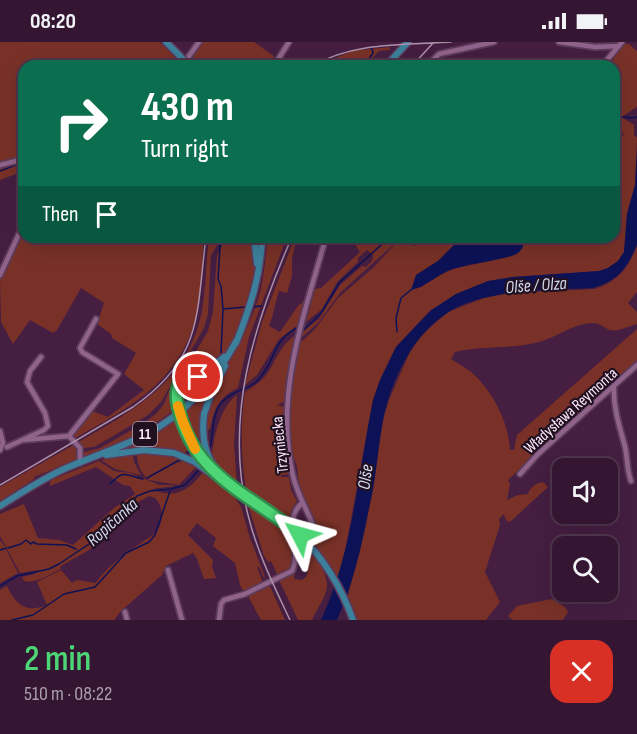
<!DOCTYPE html>
<html lang="en">
<head>
<meta charset="utf-8">
<style>
  body { margin:0; font-family:"Sofia Sans Condensed",sans-serif; background:#3f233e; color:#f1f3f6; height:100vh; display:flex; flex-direction:column; font-size:22px; white-space:nowrap }
  * { box-sizing:border-box; margin:0 }
  p { font-size:20px; color:#a99fac }
  .icon { flex:none; width:33px; height:33px; fill:none; stroke:currentColor; stroke-width:2; stroke-linecap:round; stroke-linejoin:round }
  .map { position:relative; height:578px; overflow:hidden }
  .panel { display:flex; flex-direction:column; background:#341632; flex:1 }
  .panel>* { flex:none }
  .banner { position:absolute; left:18px; top:18px; width:602px; height:183px; border-radius:18px; box-shadow:0 6px 24px #0002,0 0 0 2px #4e354d; background:#0b6e4f; color:#fff; overflow:hidden }
  .tools { position:absolute; left:552px; top:416px; display:grid; gap:12px }
  .tools a { display:grid; place-items:center; width:66px; height:66px; border-radius:12px; background:#341632; box-shadow:0 6px 24px #0002,0 0 0 2px #4e354d; font-size:30px }
  .pin { position:absolute; display:grid; place-items:center; width:51px; height:51px; color:#fff; margin:-26px; border:3px solid #fff; border-radius:50%; box-shadow:0 2px 6px #0007 }
  .me { position:absolute; width:66px; margin:-33px; rotate:309deg; stroke-linejoin:round; filter:drop-shadow(0 0 4px #0008) }
  .turn { display:flex; align-items:center; gap:21px; height:126px; padding:0 24px; font-size:27px }
  .turn .icon { width:78px; height:78px; stroke-width:2.5 }
  .turn b { display:block; font-size:42px; line-height:51px }
  .then { display:flex; align-items:center; height:57px; padding:0 24px; background:#0003; gap:12px; font-size:22px }
  .round { display:grid; place-items:center; flex:none; width:63px; height:63px; border-radius:18px; background:#3f233e }
  .head { display:flex; align-items:center; justify-content:space-between; height:102px; padding:0 24px }
  h1 { font-size:36px; font-weight:600; line-height:45px; color:#4dd676 }
  .status { display:flex; justify-content:space-between; align-items:center; height:42px; padding:0 30px; background:#341632; direction:ltr }
  .status svg { height:16px; fill:currentColor }
  .map>svg:first-child { display:block }
</style>
</head>
<body>
<div class="status"><b>08:20</b><svg viewBox="0 0 49 12"><path d="M0 12V9h3v3zM5 12V6h3v6zM10 12V3h3v9zM15 12V0h3v12zM26 1h20v11H26zM47 4h2v5h-2z"/></svg></div>
<div class="map">
<svg width="637" height="578" viewBox="0 0 637 578">
  <rect width="100%" height="100%" fill="#451e42"/>
  <path fill="#793127" d="M0,0H160L181,22L180,24H24V129L0,138Z
    M201,0H254L274,14L270,24H194L189,18L194,16L193,12Z
    M623,2H629L637,9V65L623,74V76L634,83V93L637,96L635,143L627,172L624,210L618,219L608,226L599,229L513,235L488,239L456,252L430,269L396,305L380,338L373,358L344,515L338,535L313,500L317,489L316,481L299,443L297,425L291,407L290,351L300,301L315,287L338,256L374,225L394,203L402,199L414,204L426,195H462L438,219L416,233L420,246L435,234L453,227L508,215L518,211L528,195H614V97L624,93L623,91L614,93V24H611L612,19Z
    M390,5V8L379,9C362,30 340,24 316,24L352,9Z
    M24,186V195H204C202,219 202,245 197,269C183,339 130,365 74,397L72,393L92,369L108,375L144,348L124,332L136,311L112,296L111,292L97,282L104,261L81,246L57,288L53,291L30,278L13,302L1,280L0,237Z
    M209,195H222L211,214L208,272L204,286L161,360L148,373L115,393L94,405L83,406L77,401C134,368 188,340 202,269C206,245 206,219 209,195Z
    M230,195H252C253,204 255,213 255,223C256,247 239,295 223,313C202,336 164,318 175,367C148,388 114,407 81,416V411L100,406L144,381L157,371L164,362L172,341L188,323L208,289L213,270L217,213L224,200Z
    M268,195H287L249,295L238,346C218,355 214,368 210,387L207,388V400C201,350 241,309 256,263C264,242 265,217 268,195Z
    M295,195H297L292,217V234L287,251L279,249C275,261 274,272 269,284L280,290L298,264L306,258L298,284L279,297L257,333L245,343L262,280Z
    M350,195H402L340,251L318,281L301,296L303,289L319,277L340,243L362,224L366,225L372,219L373,213L367,208L358,216V220L337,240L322,267L306,280L315,247L321,246L360,210Z
    M637,204V250L628,261L637,270V282C629,284 619,290 610,288C604,286 600,281 593,281C578,281 564,290 550,296C520,309 486,302 455,310L451,317C457,321 465,325 471,330C492,348 509,380 510,408H514L517,393L637,287V320L508,438L510,442L507,458L518,453L528,452C530,445 535,442 543,440L548,445L511,479L508,480L505,476L504,472L499,477L500,483L485,530L500,560L486,578H357L348,554L373,449L383,377L389,358L415,298L448,270L484,256L509,251L595,247C617,240 629,226 637,204Z
    M296,293L286,337L284,360L277,363L284,365L289,430V432L281,433V435H289L291,448L297,459L292,467L290,479L246,449C241,415 240,383 245,350C253,345 261,340 267,332C277,317 280,303 296,293Z
    M218,333C208,353 197,372 200,395L194,400L182,371L197,358Z
    M237,353L234,403L237,442L223,432L212,415C213,396 220,365 237,353Z
    M177,375L190,405L184,412L156,406L122,408L156,390Z
    M75,402L78,405V417L34,435V437L0,459V445Z
    M139,411C154,411 167,412 181,416L178,418L179,421L184,418L194,423L195,426L179,443L149,438C141,432 137,422 137,413Z
    M133,412L134,420L141,433L115,427L101,418Z
    M99,419L114,429L130,431L160,443H174V444L152,447C174,458 190,448 203,430L233,453L241,465L250,496L265,535L264,536L259,525H257L263,541L244,551L240,543L235,521L213,504L216,496L197,481L188,493L213,518L212,525L216,536L204,537L197,517L193,511L166,524L162,533L121,569L114,578H0V548L7,544C16,564 27,571 47,563L37,540L61,528L72,541L77,538L96,541C103,528 128,509 141,501C146,497 152,495 156,490C164,480 164,465 155,456L149,454L132,464L89,508C79,514 70,518 60,525L61,527C50,532 36,542 24,539L22,535L35,532L38,528L20,531L0,494V472L24,462L38,496L59,498L73,503L114,466L135,452L130,444L123,443L96,425L50,444V440L53,437Z
    M248,463L273,477L291,491L294,510L292,527L278,534L271,519L268,520L264,514Z
    M295,494C308,506 326,523 327,542C328,553 316,568 312,578H298L279,538L295,528L294,537L302,538C312,532 306,523 306,514L299,508Z
    M0,498L6,506L3,508L6,507L18,531L0,541Z
    M269,542L285,578H261L249,556V552Z
    M552,557L565,565L568,570L563,578H513L508,574L517,564Z"/>
  <path fill="#0d1257" d="M637,109V202C627,226 619,238 593,246C551,248 507,247 467,261C420,278 392,332 383,379C378,402 377,427 372,451C364,494 355,538 337,578H321C353,509 358,432 373,358L380,338L396,305L430,269L456,252L488,239L513,235L599,229L608,226L618,219L624,210L627,172L635,143Z
    M462,195H528C525,200 522,208 518,211C510,217 467,222 453,227C438,232 426,245 411,248L416,233L438,219Z"/>
  <g fill="none" stroke-linecap="round" stroke-linejoin="round">
    <path stroke="#0d1257" stroke-width="1.5" d="M355,24L369,17L373,11L372,7
      M614,74L631,76L637,75
      M0,129L24,120
      M217,195L220,205L218,237L221,244L223,267L221,311
      M253,265L261,264
      M223,267L245,265
      M397,290L396,276L401,256L412,247
      M209,409C214,395 211,376 219,364C231,347 248,349 258,338C276,319 271,301 296,286L304,288L321,271L340,240L390,195
      M186,413L192,405
      M147,436L183,416
      M110,442C124,427 125,433 143,437
      M8,506L21,502L26,498L31,502L33,500L37,502L67,503L76,507
      M0,508L6,506
      M0,544L17,534L49,527L59,522L92,500L137,454L150,449L171,447L185,443L200,427
      M12,578L33,573L64,552L95,545L126,511L149,500L155,493L170,449"/>
    <defs>
      <path id="minor" d="M559,0L595,5L619,4
        M182,24L199,0
        M274,24L289,0
        M427,24L439,12L494,0
        M602,24L622,0
        M0,123L24,117
        M0,233L24,181
        M614,345C613,364 619,383 624,401C628,414 626,426 631,439
        M0,389L3,401L0,408
        M69,394L80,406V421
        M23,398L69,394L118,332L82,310L80,306L96,277
        M7,405L44,388L48,384L45,371L27,340L30,329L41,315
        M520,432L538,412L637,323
        M307,500L312,481C306,466 297,451 293,434C274,352 304,274 326,195
        M168,528L182,578
        M125,570L127,578
        M219,578L221,562L224,558L245,552L292,529C303,507 281,479 302,461"/>
      <path id="major" d="M166,0L179,13
        M386,24L408,0
        M254,195L257,222
        M236,301C250,266 261,233 262,195
        M190,332C200,334 203,341 197,350
        M176,355C177,324 207,332 224,315
        M204,372L211,352L225,324
        M183,380L189,395
        M106,413L144,408L174,411
        M254,460L284,479
        M0,464C21,451 42,437 64,427C91,415 119,406 145,393C185,372 216,337 237,298
        M300,493C324,517 342,547 353,578"/>
    </defs>
    <use href="#minor" stroke="#5d3b5b" stroke-width="8"/>
    <use href="#major" stroke="#5d3b5b" stroke-width="9"/>
    <use href="#minor" stroke="#90638b" stroke-width="4.5"/>
    <use href="#major" stroke="#3d809b" stroke-width="6"/>
    <path stroke="#ac8fa9" stroke-width="1.5" d="M312,24C355,0 403,3 451,0
      M412,24L434,0
      M0,443L133,365C204,315 196,272 206,195
      M290,578C274,544 257,510 248,473C224,377 253,283 292,195"/>
    <defs>
      <path id="major-bridge" d="M179,13L189,24
        M176,355L183,380
        M204,372C199,414 214,428 244,454
        M189,395L197,410L213,429
        M174,411L195,420L230,446
        M242,452L254,460
        M284,479L300,493"/>
    </defs>
    <use href="#major-bridge" stroke="#5d3b5b" stroke-width="9" stroke-linecap="butt"/>
    <use href="#major-bridge" stroke="#3d809b" stroke-width="6"/>
  </g>
  <g fill="none" stroke-linecap="round" stroke-linejoin="round">
    <defs>
      <path id="route" d="M198,335L189,332C177,339 175,350 178,364C192,434 251,452 300,493"/>
    </defs>
    <use href="#route" stroke="#328b4d" stroke-width="15"/>
    <use href="#route" stroke="#4dd676" stroke-width="10"/>
    <path stroke="#f59e0b" stroke-width="10" d="M178,364L183,380L195,407"/>
  </g>
  <g text-anchor="middle" stroke-width="4.5" stroke-linejoin="round" paint-order="stroke">
    <rect fill="#211020" stroke="#bca9ba" stroke-width="1.5" x="133" y="380" width="24" height="24" rx="4.5"/>
    <g font-size="15" font-weight="bold" fill="#feeafc">
      <text x="145" y="397">11</text>
    </g>
    <g font-size="16" fill="#feeafc" stroke="#211020">
      <text transform="translate(570 368) rotate(-42)" y="6">Władysława Reymonta</text>
      <text transform="translate(279 403) rotate(-96)" y="6">Trzyniecka</text>
    </g>
    <g font-size="18" font-style="italic" fill="#d2daef" stroke="#211020">
      <text transform="translate(536 243) rotate(-4)" y="6">Olše / Olza</text>
      <text transform="translate(365 435) rotate(-82)" y="6">Olše</text>
      <text transform="translate(112 480) rotate(-42)" y="6">Ropičanka</text>
    </g>
  </g>
</svg>
<div class="tools">
<a><svg class="icon" aria-label="sound" viewBox="0 0 24 24"><path d="M4 9h4l5-4v14l-5-4H4zM17 9q2 3 0 6"/></svg></a>
<a><svg class="icon" aria-label="search" viewBox="0 0 24 24"><circle cx="10" cy="10" r="6"/><path d="M15 15l6 6"/></svg></a>
</div>
<div class="pin" style="left:198px;top:335px;background:#d93025"><svg class="icon" aria-label="arrive" viewBox="0 0 24 24"><path d="M6 21V4h12l-3 4 3 4H6"/></svg></div>
<svg class="me" style="left:300px;top:493px" viewBox="-20 -20 40 40"><path d="M0-17L14 15 0 8-14 15z" fill="#4dd676" stroke="#fff" stroke-width="4"/></svg>
<div class="banner">
<div class="turn"><svg class="icon" aria-label="right" viewBox="0 0 24 24"><path d="M7 20v-9h11M14 6l5 5-5 5"/></svg><div><b>430 m</b>Turn right</div></div>
<div class="then">Then<svg class="icon" aria-label="arrive" viewBox="0 0 24 24"><path d="M6 21V4h12l-3 4 3 4H6"/></svg></div>
</div>
</div>
<section class="panel">
<div class="head"><div><h1>2 min</h1><p>510 m · 08:22</p></div><a class="round" style="background:#d93025;color:#fff"><svg class="icon" aria-label="close" viewBox="0 0 24 24"><path d="M6 6l12 12M18 6L6 18"/></svg></a></div>
</section>
</body>
</html>
